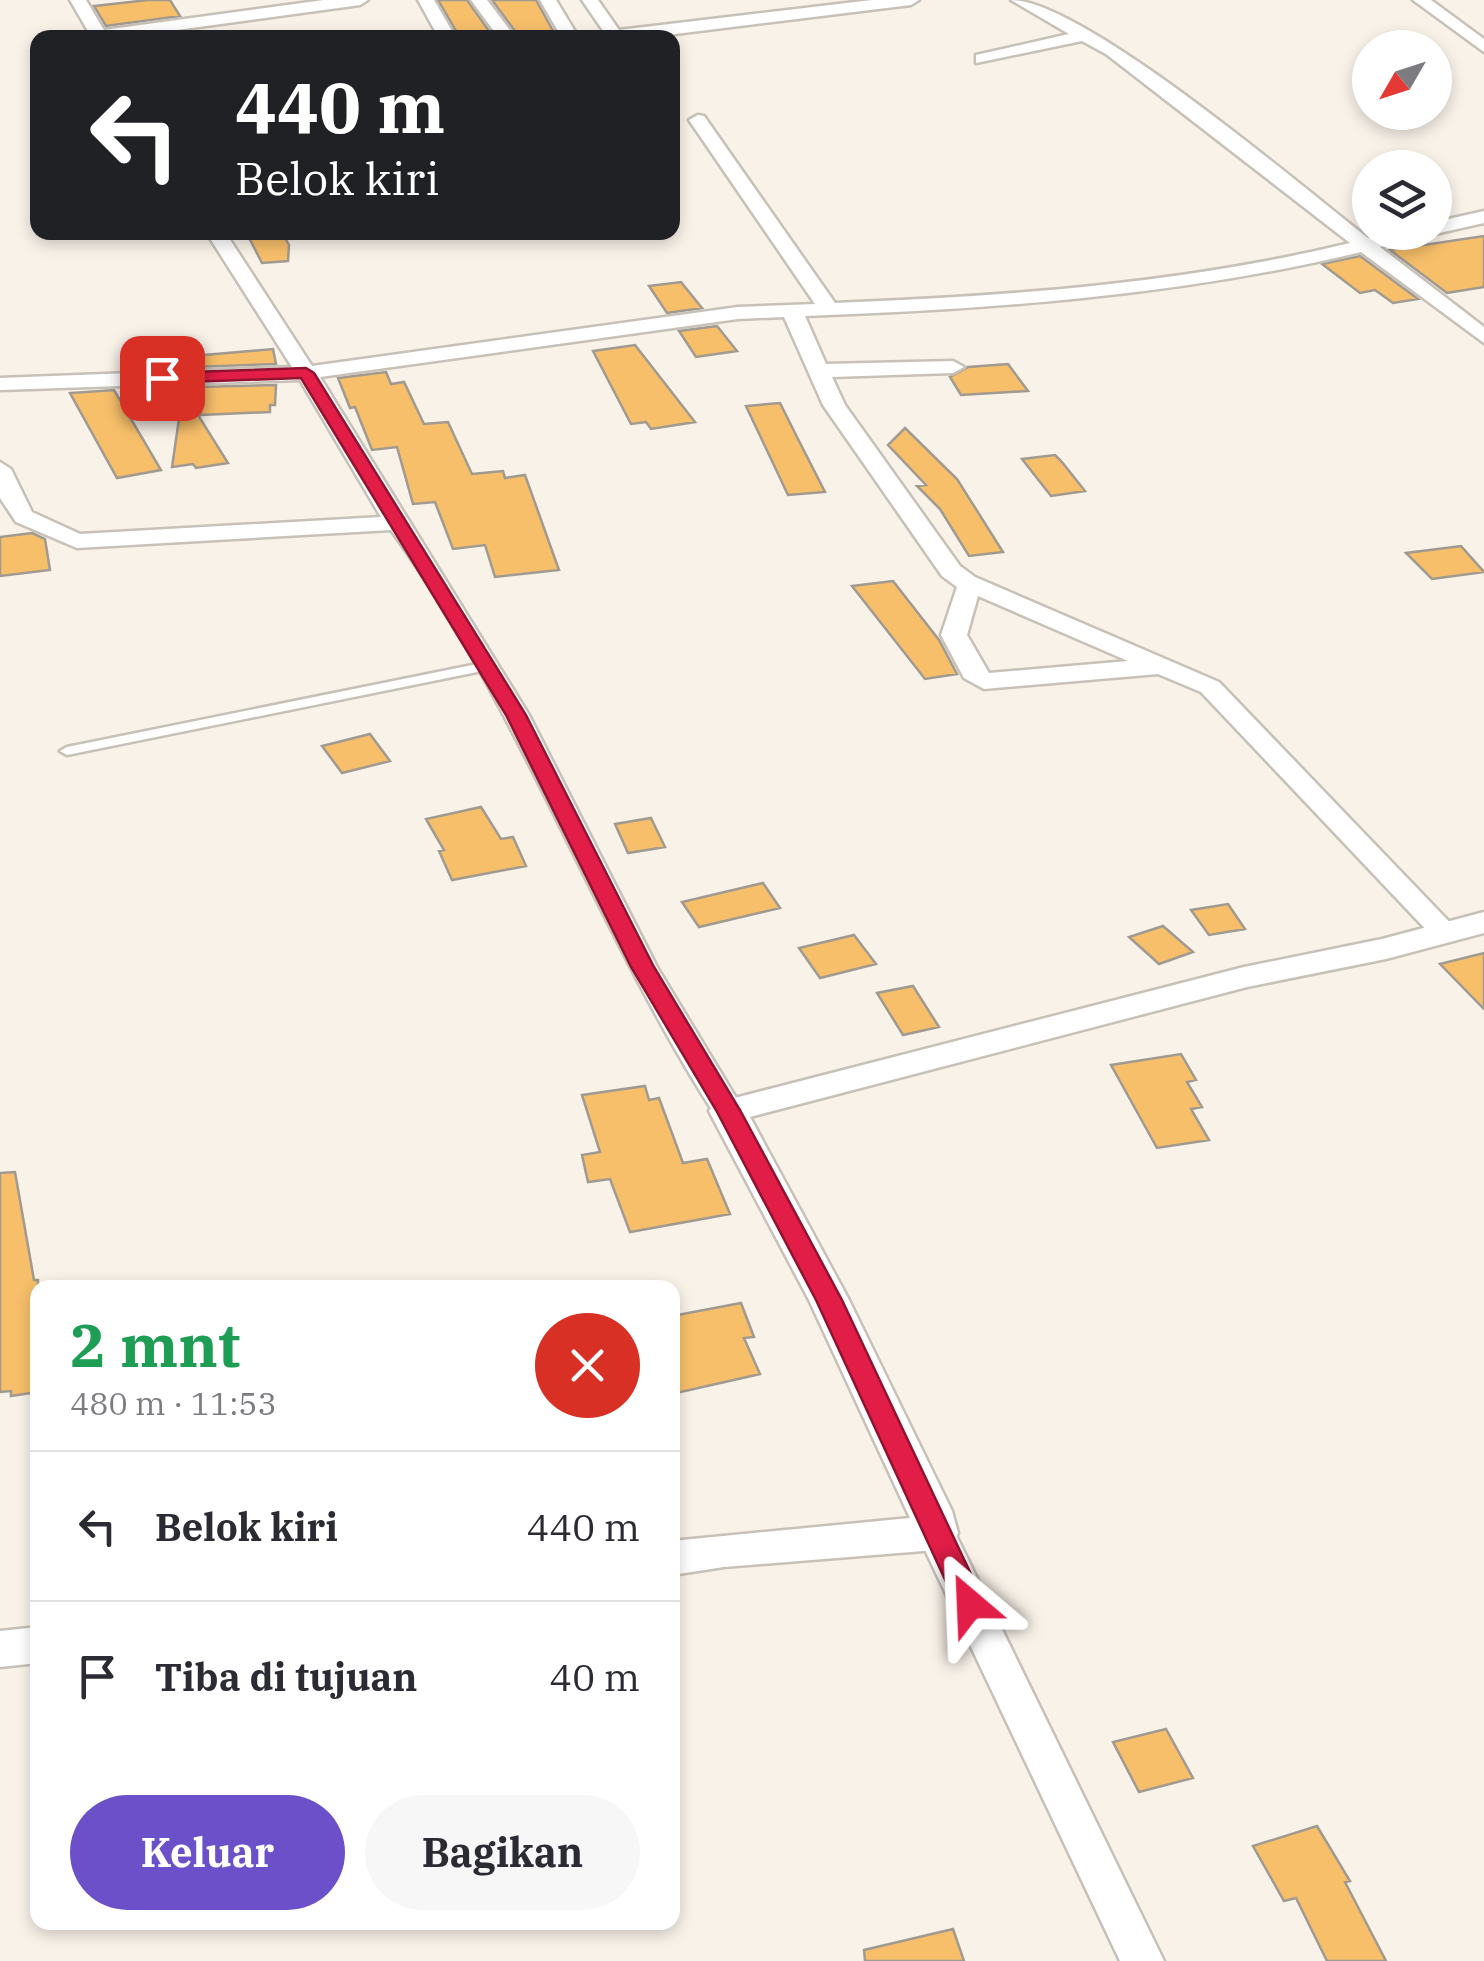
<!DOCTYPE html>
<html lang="id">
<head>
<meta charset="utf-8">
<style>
  body { margin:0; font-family:"IBM Plex Serif",serif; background:#f7f7f7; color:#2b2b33; height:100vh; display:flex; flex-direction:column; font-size:38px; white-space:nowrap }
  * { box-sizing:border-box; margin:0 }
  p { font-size:32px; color:#7c7c81 }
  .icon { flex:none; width:55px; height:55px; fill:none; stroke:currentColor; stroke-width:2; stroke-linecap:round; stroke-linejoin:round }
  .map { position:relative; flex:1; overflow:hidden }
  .details { position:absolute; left:30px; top:1280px; width:650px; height:650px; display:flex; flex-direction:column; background:#fff; border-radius:20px; box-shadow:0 5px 15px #0003 }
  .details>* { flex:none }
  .hud { position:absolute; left:30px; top:30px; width:650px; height:210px; border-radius:20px; box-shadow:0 5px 15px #0003; background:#202124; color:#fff; overflow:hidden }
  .needle { width:65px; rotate:231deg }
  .buttons { position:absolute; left:1352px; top:30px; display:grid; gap:20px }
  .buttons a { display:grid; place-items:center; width:100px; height:100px; border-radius:50%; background:#fff; box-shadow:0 5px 15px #0003; font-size:50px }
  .pin { position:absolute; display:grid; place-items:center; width:85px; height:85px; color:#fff; margin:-42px; border-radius:20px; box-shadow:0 5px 15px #0006 }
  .me { position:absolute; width:110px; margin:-55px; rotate:334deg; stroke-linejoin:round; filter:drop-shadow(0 0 8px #0008) }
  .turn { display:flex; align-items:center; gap:35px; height:210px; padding:0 40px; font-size:45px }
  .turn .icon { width:130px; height:130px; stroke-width:2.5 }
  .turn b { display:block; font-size:70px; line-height:85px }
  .round { display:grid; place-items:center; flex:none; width:105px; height:105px; border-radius:52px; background:#f7f7f7 }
  .head { display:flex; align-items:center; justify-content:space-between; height:170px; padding:0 40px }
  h1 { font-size:60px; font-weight:800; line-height:75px; color:#1e9e55 }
  .primary-button { display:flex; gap:20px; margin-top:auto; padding:20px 40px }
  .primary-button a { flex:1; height:115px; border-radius:60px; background:#6c50c9; color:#fff; font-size:40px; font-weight:800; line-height:115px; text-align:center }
  .primary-button a+a { background:#f7f7f7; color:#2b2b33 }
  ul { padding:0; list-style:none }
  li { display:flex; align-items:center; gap:30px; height:150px; padding:0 40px; border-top:2px solid #e1e1e2 }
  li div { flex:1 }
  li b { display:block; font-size:38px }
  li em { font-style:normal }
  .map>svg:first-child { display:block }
</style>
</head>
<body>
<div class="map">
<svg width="1484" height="1961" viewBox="0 0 1484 1961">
  <rect width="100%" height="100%" fill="#f9f2e9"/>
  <path fill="#f7bf6a" stroke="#a09a91" stroke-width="2.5" d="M148,0H170L180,16L106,26L94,6Z
    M438,0H467L494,38H460Z
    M492,0H536L557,38H520Z
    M246,232H282L289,245L288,261L262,263Z
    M1484,236V287L1447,293L1390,250Z
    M1360,256L1418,299L1393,303L1375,290L1360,293L1322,264Z
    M681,282L702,308L667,313L649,286Z
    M717,326L737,351L696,357L679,331Z
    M635,345L695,422L651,429L646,422L631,424L593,351Z
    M273,349L276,364L194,367L193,356Z
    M1008,364L1028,391L961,395L950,377L968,367Z
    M386,372L391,384L404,382L424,424L448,422L472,474L503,471L505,478L525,475L559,570L495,577L485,545L453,549L435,502L413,504L397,447L372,450L355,407L350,408L338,378Z
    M276,385L275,405H270V412L201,415L197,387Z
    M114,390L161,470L117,478L70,393Z
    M183,391L228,463L196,468L193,464L172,467Z
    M780,403L798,439L825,492L788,495L746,406Z
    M905,428L957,479L1003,552L969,556L940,509L917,486L926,485L888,445Z
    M1055,455L1062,462L1085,491L1051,496L1022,459Z
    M32,533L45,539L50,570L0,576V537Z
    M1461,546L1484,572L1432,579L1406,553Z
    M893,581L939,640L957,674L925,679L852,586Z
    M370,734L390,761L342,773L322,746Z
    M481,807L501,839L513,837L526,866L452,880L439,851L444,850L426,819Z
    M651,818L665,847L628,853L615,824Z
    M763,883L780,908L699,927L682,902Z
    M1228,904L1245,929L1209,935L1191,910Z
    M1163,926L1193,952L1159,964L1129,937Z
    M854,935L876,964L820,978L799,948Z
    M1484,953V1009L1440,964Z
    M913,986L939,1027L903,1035L877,993Z
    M1181,1054L1196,1080L1187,1082L1202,1107L1191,1109L1209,1140L1157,1148L1111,1065Z
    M645,1086L649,1100L659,1098L683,1163L707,1159L730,1214L630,1232L610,1179L588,1182L582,1155L600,1152L582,1095Z
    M15,1172L34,1280H38V1392L11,1396V1391L0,1392V1173Z
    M741,1303L754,1337L744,1338L760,1374L672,1394V1316Z
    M1166,1729L1193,1778L1139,1792L1113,1742Z
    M1317,1826L1350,1881L1345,1882L1386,1961H1327L1296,1898L1284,1901L1253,1846Z
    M953,1929L964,1961H865L864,1950Z"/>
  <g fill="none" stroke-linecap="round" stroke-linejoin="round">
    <defs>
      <path id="service" d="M487,662L493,666L492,669L67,755L60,751L67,747Z"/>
      <path id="minor" d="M70,0H86L104,30L324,0H368L360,5L118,38H92Z
        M418,0H434L456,38H439Z
        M471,0H487L516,38H499Z
        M540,0H556L579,38H562Z
        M582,0H598L619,30L872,0H919L911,5L643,38H590L604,32Z
        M1011,0C1083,0 1301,186 1368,238L1391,232H1426L1380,247L1484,327V343L1361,252C1178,296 992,309 805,316L826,364L953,361L964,367L953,373L832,377L845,405L960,566L975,577L1219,682L1459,932L1454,938H1434L1201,692L1158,674L984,689L964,678L941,635L957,587L942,576L823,405L784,317L738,319L320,377L529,715L657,967L744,1111L739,1118H717C595,930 523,712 391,530L77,548L16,522L0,498V462L11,469L32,512L80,534L381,517L300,380L0,390V378L292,367L206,232H225L312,366L738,307L815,304L689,120L698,115L704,116L835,303C1008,296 1181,284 1350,243L1106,54L1082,41L976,63V55L1069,34ZM978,596L1128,661L989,673L967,635Z
        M1413,0H1431L1484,39V52Z
        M1484,211V223L1435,234L1430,232H1435V222Z
        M936,1519L949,1523L955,1533L1164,1961H1120L917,1533L923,1523Z"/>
      <path id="tertiary" d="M1484,912V933L1386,959L1247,987L750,1117L849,1300L952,1511L958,1533L952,1545L936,1550L724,1567L672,1575V1541L910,1518L809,1300L709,1111L715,1103L1244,967L1382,939Z
        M38,1627V1663L0,1667V1631Z"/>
    </defs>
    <use href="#service" stroke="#c7c1b8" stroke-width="5"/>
    <use href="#minor" stroke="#c7c1b8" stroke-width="5"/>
    <use href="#tertiary" stroke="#c7c1b8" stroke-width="5"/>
    <use href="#service" fill="#fff" fill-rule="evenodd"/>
    <use href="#minor" fill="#fff" fill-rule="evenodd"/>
    <use href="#tertiary" fill="#fff" fill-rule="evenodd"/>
  </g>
  <path fill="#e11d48" stroke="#92132f" stroke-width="2.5" d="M306,368L314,373L526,715L654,967L740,1110L842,1300L985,1604L981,1612L970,1616L960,1612L816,1300L716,1110L631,967L506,715L301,378L162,383L153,378L162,373Z"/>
</svg>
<div class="buttons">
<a><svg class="needle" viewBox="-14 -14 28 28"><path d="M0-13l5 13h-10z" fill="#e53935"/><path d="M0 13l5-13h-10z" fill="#7c7c81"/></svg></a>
<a><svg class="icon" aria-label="layers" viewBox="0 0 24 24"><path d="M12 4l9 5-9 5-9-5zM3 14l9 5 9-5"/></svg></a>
</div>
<div class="pin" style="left:162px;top:378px;background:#d93025"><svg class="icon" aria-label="arrive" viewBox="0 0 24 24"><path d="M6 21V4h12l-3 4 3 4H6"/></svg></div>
<svg class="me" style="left:970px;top:1604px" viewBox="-20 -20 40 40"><path d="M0-17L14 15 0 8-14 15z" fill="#e11d48" stroke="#fff" stroke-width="4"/></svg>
<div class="hud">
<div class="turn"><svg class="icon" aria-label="left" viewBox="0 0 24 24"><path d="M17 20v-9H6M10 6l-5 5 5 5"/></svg><div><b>440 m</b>Belok kiri</div></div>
</div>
<section class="details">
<div class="head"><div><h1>2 mnt</h1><p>480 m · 11:53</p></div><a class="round" style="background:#d93025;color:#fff"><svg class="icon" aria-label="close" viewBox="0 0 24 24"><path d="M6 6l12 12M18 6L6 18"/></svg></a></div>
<ul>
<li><svg class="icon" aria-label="left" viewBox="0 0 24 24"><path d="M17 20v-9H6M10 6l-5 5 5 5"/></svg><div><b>Belok kiri</b></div><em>440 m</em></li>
<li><svg class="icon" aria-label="arrive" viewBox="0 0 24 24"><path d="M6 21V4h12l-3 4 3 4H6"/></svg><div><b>Tiba di tujuan</b></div><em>40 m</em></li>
</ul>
<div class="primary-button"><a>Keluar</a><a>Bagikan</a></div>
</section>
</div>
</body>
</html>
